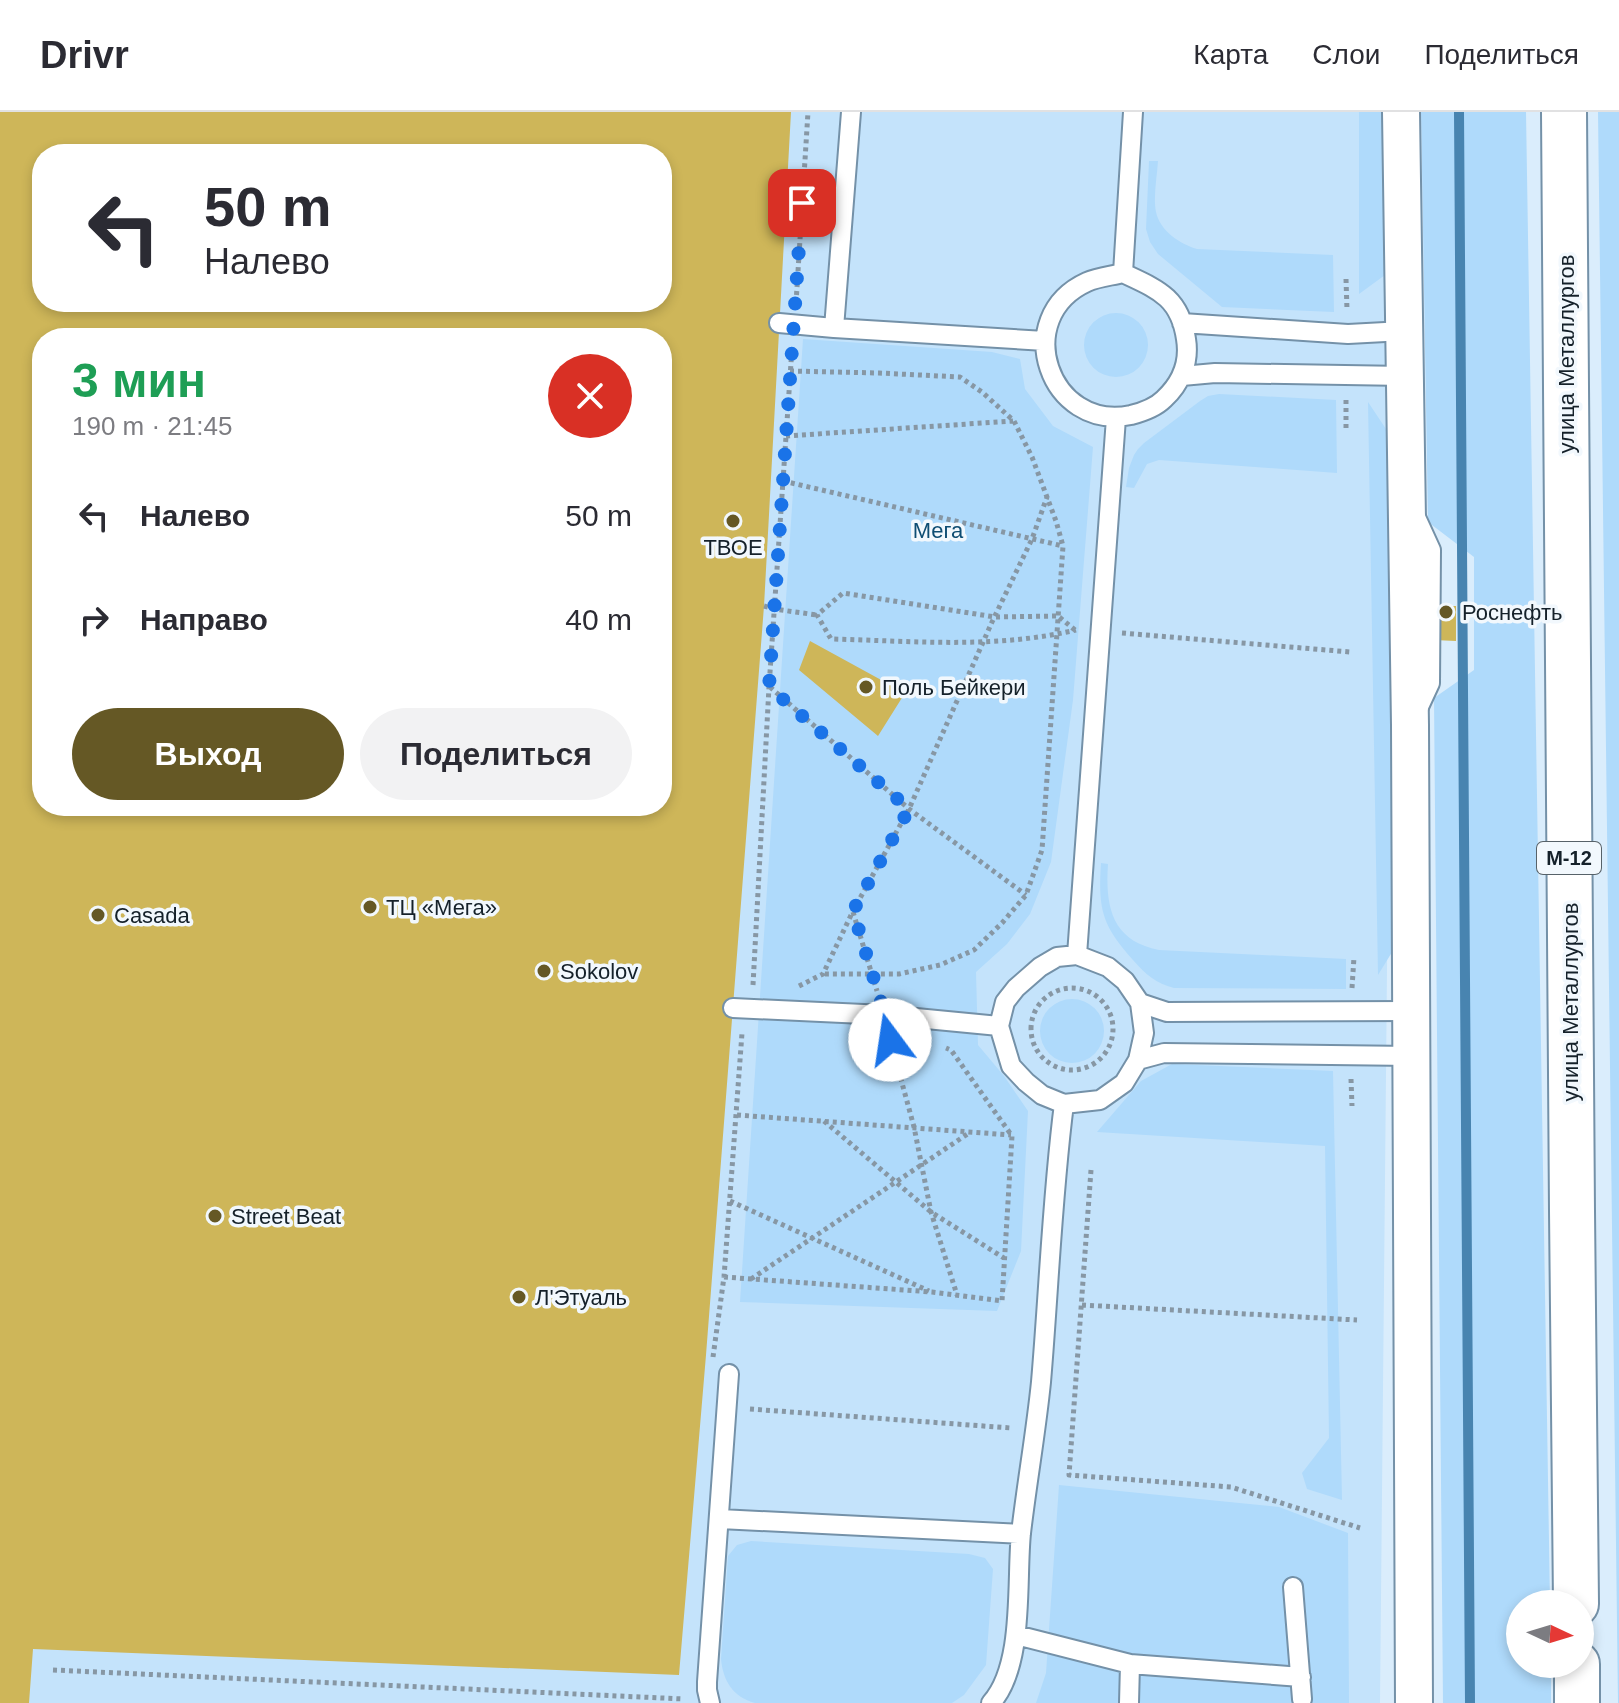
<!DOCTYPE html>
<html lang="ru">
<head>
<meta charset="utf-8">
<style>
  body { margin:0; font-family:Helvetica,sans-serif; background:#f2f2f3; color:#2b2b33; height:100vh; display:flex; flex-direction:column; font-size:30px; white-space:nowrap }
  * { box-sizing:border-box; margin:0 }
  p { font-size:26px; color:#7c7c81 }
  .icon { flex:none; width:44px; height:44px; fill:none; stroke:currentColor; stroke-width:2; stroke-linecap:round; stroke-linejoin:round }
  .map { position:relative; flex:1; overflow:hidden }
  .side { position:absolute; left:32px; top:216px; width:640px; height:488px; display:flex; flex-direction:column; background:#fff; border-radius:32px; box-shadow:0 4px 12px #0003 }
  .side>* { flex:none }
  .guide { position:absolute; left:32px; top:32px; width:640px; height:168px; border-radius:32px; box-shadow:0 4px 12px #0003; background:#fff; color:#2b2b33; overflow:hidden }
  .needle { width:52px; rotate:94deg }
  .controls { position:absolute; left:1506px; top:1478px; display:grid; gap:16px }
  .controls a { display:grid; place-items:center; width:88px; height:88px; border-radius:50%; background:#fff; box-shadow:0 4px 12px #0003; font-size:40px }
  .pin { position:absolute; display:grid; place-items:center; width:68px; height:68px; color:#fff; margin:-34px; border-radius:16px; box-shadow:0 4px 12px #0006 }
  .me { position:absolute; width:88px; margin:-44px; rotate:346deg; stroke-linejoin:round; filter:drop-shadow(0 0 6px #0008) }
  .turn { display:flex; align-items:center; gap:28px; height:168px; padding:0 40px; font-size:36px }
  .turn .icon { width:104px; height:104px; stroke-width:2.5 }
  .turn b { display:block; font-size:56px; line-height:68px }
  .round { display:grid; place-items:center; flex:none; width:84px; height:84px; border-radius:42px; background:#f2f2f3 }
  .overview { display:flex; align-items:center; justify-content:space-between; height:136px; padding:0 40px }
  h1 { font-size:48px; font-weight:600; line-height:60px; color:#1e9e55 }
  .action { display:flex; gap:16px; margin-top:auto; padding:16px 40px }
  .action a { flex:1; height:92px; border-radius:48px; background:#655825; color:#fff; font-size:32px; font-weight:600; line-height:92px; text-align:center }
  .action a+a { background:#f2f2f3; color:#2b2b33 }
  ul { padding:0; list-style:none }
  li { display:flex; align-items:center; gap:24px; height:104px; padding:0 40px }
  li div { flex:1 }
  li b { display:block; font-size:30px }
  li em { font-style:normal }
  header { display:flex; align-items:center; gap:48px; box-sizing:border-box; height:112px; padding:0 40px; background:#fff; border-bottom:2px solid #e1e1e2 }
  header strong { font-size:38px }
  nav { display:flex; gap:44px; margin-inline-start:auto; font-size:28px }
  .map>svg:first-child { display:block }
</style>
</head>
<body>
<header>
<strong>Drivr</strong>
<nav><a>Карта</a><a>Слои</a><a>Поделиться</a></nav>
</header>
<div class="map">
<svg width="1619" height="1591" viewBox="0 0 1619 1591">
  <rect width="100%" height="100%" fill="#daedfc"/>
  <path fill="#c4e3fb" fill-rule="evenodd" d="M0,0H1388L1393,230L1380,1591H0ZM42,42H662V190H42ZM42,226H662V694H42Z"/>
  <path fill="#afdafb" d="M1359,0H1383L1385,163L1359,182Z
    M1421,0H1526L1550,1492H1520V1552H1551V1591H1443L1434,586L1474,558V445L1428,410Z
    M1598,0H1619V1591H1618Z
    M1149,49H1158C1157,65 1153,85 1156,100C1160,119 1180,132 1197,137L1333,143L1334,200L1222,195L1158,142L1150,130L1146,117Z
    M1084 233a32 32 0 1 1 64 0a32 32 0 1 1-64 0Z
    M803,227L992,240L1020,247L1025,277L1053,314L1093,335L1073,588L1051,750L1030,802L1007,832L976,860L978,933L1004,964L1028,999L1021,1139L997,1199L740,1190Z
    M1219,282L1336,288L1337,361L1159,348L1147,352L1134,376L1126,375L1129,356L1134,343L1138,337L1144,331L1200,289L1208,284Z
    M1368,290L1392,326L1397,832L1378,863Z
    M1101,751L1108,752C1105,795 1112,829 1159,838L1346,847V877L1174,876C1156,871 1146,863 1133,848C1102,813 1098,798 1101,751Z
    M1040 919a32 32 0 1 1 64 0a32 32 0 1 1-64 0Z
    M1172,952L1333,959L1342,1388L1307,1377L1302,1361L1329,1326L1325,1034L1097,1020L1141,969Z
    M1059,1373L1279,1395L1348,1421L1349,1591H1036L1046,1561Z
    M751,1429L969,1442L985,1446L993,1457L986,1553L964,1583L952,1591H755C733,1585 723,1569 721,1547L728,1444L737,1433Z"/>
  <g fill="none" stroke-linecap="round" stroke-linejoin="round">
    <path stroke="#4884b0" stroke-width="10" d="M1459,0L1470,1591"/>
  </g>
  <path fill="#ceb659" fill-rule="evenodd" d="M0,0H791L764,494L706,1243L679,1563L33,1537L29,1591H0ZM42,42H662V190H42ZM42,226H662V694H42Z
    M1434,494H1456V529L1434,528Z
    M810,529L905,581L878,624L799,558Z"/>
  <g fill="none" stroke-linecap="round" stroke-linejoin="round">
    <defs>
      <path id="lane" d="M1123,161C1157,177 1180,185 1186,227C1190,251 1180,272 1164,287C1155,296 1143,300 1131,303C1049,320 1010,205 1087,170C1098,165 1111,164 1123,161Z
        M1123,161L1133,0
        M779,211L834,216L1045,229
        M1182,211L1348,222L1404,219
        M834,216L851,0
        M1182,264L1215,261L1405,264
        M1415,403L1431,438L1430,571L1417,599
        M1077,843L1116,306
        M1077,843L1108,855L1125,869L1140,891L1144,921L1138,948L1124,971L1100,988L1064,992L1042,983L1026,970L1011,954L999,914L1005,890L1016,876L1040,855L1057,845Z
        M1140,891L1167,900L1411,899
        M733,896L885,903L999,914
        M1138,948L1164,941L1412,944
        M720,1407L1021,1422
        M1293,1475L1302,1587
        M1016,1523L1130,1552L1301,1565
        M710,1591L707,1578V1570L729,1262
        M991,1591C1025,1553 1016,1469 1021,1421C1027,1370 1036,1320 1041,1270C1049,1177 1052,1084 1064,992
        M1129,1591L1130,1552"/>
      <path id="street" d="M1401,0L1410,613L1414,1591"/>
      <path id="primary" d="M1564,0L1572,1099L1576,1492
        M1577,1552V1591"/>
    </defs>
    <use href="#lane" stroke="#7491a8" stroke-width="22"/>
    <use href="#street" stroke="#7491a8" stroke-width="40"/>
    <use href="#primary" stroke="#7491a8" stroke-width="48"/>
    <path stroke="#8797a4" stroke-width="5" stroke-dasharray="4 4" stroke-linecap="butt" d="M1346,167L1347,198
      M796,191L808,0
      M790,259L879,261L960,265L982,280L1014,309L1032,345L1056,409L1063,434L1042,738L1026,783L1002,811L974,838L940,853L899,862H823
      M1346,288V320
      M786,324L1013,309
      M783,369L1063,434
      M764,494L774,497L817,503
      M1075,518L1058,504L995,505L843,481L817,503L831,527C914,529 995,537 1076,518
      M1122,521L1350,540
      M770,575L909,697L1026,783
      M853,800L877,879
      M753,873L769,575L792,236
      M799,874L823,862L853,799L909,697L992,510L1032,427L1047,385
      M1352,876L1354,845
      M1031 917a41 41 0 1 1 82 0a41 41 0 1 1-82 0Z
      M890,927L914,1015L931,1100L957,1183
      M1351,967L1352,994
      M737,1003L1011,1023
      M824,1009L931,1100L1004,1146
      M1091,1058L1069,1363L1231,1375L1360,1416
      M730,1089L929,1179
      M724,1165L932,1180L1002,1189L1012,1024L951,938L946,936
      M751,1167L969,1021
      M1082,1193L1357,1208
      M713,1245L724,1165L742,921
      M750,1297L1011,1316
      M53,1558L684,1587"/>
    <use href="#lane" stroke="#fff" stroke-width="18"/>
    <use href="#street" stroke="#fff" stroke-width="36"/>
    <use href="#primary" stroke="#fff" stroke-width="44"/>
  </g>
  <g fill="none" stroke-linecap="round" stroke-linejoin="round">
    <path stroke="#1a73e8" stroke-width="14" stroke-dasharray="0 25.2" d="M802,91L769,575L909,697L853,799L885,903L890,928"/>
  </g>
  <g fill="#655825" stroke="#f2f8fd" stroke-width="3">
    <circle cx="733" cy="409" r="8"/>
    <circle cx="1446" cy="500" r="8"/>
    <circle cx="866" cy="575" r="8"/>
    <circle cx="370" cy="795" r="8"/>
    <circle cx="98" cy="803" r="8"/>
    <circle cx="544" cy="859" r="8"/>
    <circle cx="215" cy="1104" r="8"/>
    <circle cx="519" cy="1185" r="8"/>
  </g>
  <g text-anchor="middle" stroke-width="7" stroke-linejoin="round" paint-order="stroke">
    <rect fill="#f2f8fd" stroke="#576269" stroke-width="2" x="1537" y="730" width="64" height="32" rx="6"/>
    <g font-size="20" font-weight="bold" fill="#15212a">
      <text x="1569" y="753">М-12</text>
    </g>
    <g font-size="22" fill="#15212a" stroke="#f2f8fd">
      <text transform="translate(1566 242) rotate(-90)" y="8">улица Металлургов</text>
      <text transform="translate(1570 890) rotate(-90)" y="8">улица Металлургов</text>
    </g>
    <g font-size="22" fill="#0e4d73" stroke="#f2f8fd">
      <text x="938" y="426">Мега</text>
    </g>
    <g font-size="22" fill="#15212a" stroke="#f2f8fd" text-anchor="start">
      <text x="733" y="443" text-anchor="middle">ТВОЕ</text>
      <text x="1462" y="508">Роснефть</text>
      <text x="882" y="583">Поль Бейкери</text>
      <text x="386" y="803">ТЦ «Мега»</text>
      <text x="114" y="811">Casada</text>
      <text x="560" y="867">Sokolov</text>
      <text x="231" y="1112">Street Beat</text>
      <text x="535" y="1193">Л'Этуаль</text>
    </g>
  </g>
</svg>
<div class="controls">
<a><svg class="needle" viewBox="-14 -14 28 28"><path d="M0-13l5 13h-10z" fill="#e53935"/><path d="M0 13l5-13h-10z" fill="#7c7c81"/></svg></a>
</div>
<div class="pin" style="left:802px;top:91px;background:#d93025"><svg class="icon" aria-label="arrive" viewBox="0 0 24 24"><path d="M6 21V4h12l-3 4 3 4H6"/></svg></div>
<svg class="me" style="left:890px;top:928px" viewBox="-20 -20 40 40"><circle r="19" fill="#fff"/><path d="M0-13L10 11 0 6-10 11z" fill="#1a73e8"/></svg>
<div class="guide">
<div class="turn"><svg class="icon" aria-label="left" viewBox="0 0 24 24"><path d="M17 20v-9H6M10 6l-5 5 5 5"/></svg><div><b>50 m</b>Налево</div></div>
</div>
<section class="side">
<div class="overview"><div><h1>3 мин</h1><p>190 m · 21:45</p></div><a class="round" style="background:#d93025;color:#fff"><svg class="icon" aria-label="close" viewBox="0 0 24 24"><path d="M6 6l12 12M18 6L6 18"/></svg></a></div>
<ul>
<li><svg class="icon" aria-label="left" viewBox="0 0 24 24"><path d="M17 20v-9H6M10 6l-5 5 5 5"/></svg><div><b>Налево</b></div><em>50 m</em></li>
<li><svg class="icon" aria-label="right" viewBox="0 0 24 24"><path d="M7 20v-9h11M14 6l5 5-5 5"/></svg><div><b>Направо</b></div><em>40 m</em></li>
</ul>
<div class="action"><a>Выход</a><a>Поделиться</a></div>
</section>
</div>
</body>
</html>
